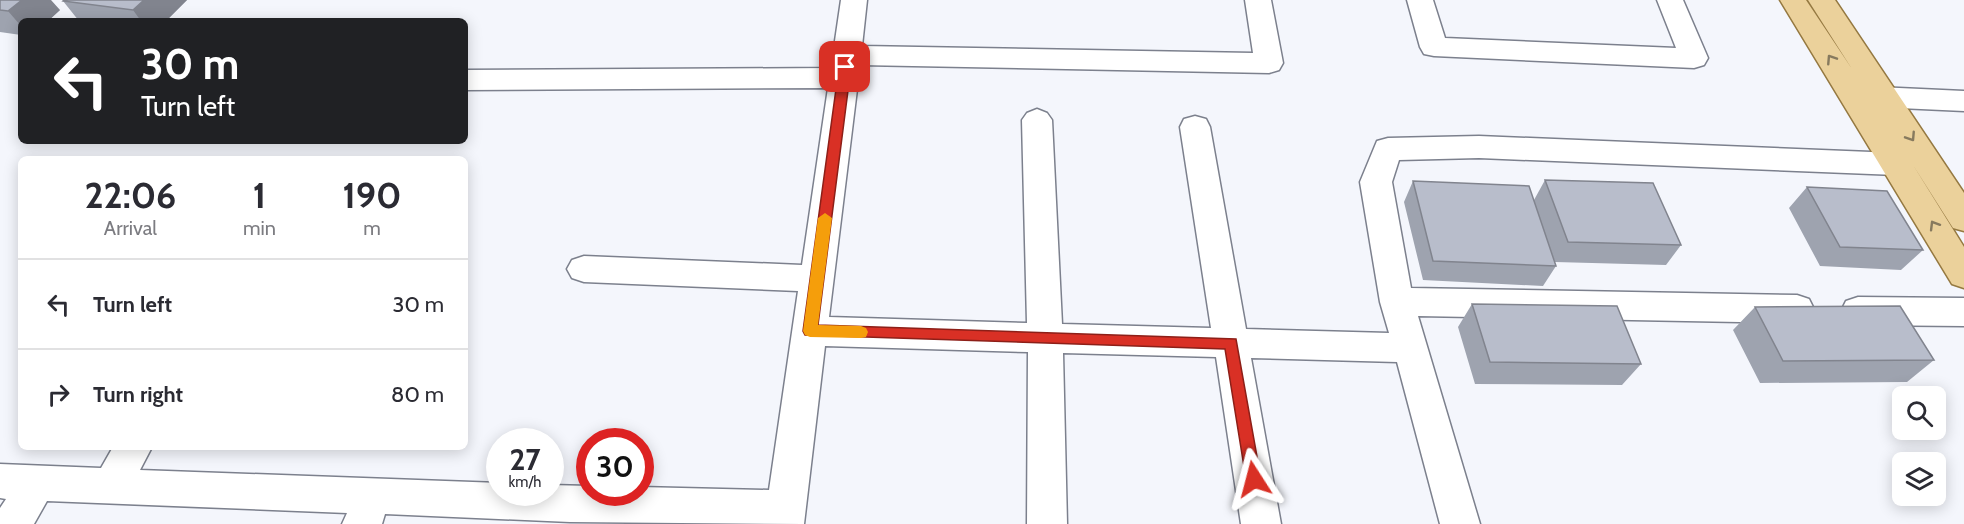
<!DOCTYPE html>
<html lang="en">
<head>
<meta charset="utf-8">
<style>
  body { margin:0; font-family:Cabin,sans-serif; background:#f7f7f7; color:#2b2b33; height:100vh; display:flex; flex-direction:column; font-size:22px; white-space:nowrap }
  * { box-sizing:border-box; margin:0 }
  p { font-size:20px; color:#7c7c81 }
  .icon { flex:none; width:33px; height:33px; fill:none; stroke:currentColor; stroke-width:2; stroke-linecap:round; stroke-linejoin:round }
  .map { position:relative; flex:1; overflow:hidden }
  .sheet { position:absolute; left:18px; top:156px; width:450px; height:294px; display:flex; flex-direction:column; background:#fff; border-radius:9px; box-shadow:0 3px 15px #0003 }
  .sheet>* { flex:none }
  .hud { position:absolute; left:18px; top:18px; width:450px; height:126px; border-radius:9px; box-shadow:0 3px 15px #0003; background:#202124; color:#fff; overflow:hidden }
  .controls { position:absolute; left:1892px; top:386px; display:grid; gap:12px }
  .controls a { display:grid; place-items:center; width:54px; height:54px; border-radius:9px; background:#fff; box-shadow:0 3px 15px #0003; font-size:30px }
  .speed { position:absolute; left:486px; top:428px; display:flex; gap:12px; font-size:30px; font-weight:700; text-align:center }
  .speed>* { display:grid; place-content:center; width:78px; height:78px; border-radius:50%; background:#fff; box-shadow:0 3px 15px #0003; line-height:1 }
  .speed small { font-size:15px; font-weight:400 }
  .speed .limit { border:9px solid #d22; background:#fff; color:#111 }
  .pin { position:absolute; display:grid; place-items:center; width:51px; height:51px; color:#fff; margin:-26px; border-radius:12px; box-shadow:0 3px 9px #0006 }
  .me { position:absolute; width:66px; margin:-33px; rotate:351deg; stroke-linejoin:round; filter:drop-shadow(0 0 4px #0008) }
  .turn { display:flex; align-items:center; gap:21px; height:126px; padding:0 24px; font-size:27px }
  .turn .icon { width:78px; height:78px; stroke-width:2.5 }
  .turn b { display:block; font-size:42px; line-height:51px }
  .eta { display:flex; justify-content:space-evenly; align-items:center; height:102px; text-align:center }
  .eta b { font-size:36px; font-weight:700; line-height:42px }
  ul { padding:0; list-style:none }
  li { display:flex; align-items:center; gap:18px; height:90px; padding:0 24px; border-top:2px solid #e1e1e2 }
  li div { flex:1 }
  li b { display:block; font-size:22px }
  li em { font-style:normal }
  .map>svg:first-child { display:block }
</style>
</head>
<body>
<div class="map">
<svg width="1964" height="524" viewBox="0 0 1964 524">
  <rect width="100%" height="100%" fill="#f4f6fc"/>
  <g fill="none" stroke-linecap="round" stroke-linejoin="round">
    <defs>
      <path id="minor" d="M841,0H867L862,46L1253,53L1245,0H1271L1283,63L1279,70L1269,73L860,65L829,317L1027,323L1022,120L1027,113L1037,109L1047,113L1052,120L1062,324L1211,328L1180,127L1184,119L1195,116L1206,119L1210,127L1246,329L1389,333L1380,302L1360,182L1377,141L1388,138L1479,136L1896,153L1907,156L1911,164L1907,172L1896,175L1479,158L1399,160L1392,182L1411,288L1797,295L1809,299L1814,309L1809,319L1797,323L1418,316L1480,524H1440L1397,362L1251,358L1281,524H1241L1216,357L1063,353L1067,524H1027L1028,352L825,346L804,524L570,522L385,514L382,524H342L347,513L47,501L34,524H0V508L6,499L0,498V464L101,468L113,447H152L140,470L500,483V492H550V485L590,486V492H640V487L769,490L798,291L584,282L572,278L567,269L572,260L584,256L802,265L828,88L465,90V70L831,68Z
        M1407,0H1433L1445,38L1676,48L1657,0H1683L1708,58L1704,65L1694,68L1434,56L1424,54L1420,47Z
        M1856,86L1964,91V111L1856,106L1846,103L1841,96L1846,89Z
        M1858,297L1964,298V326L1858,325L1846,321L1841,311L1846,301Z"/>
      <path id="major" d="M1780,0H1806L1852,69L1808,0H1835L1964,193V231L1953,228L1913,165L1964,247V288L1952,284Z"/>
    </defs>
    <use href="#minor" stroke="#7c808d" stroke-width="3"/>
    <use href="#major" stroke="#957941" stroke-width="3"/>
    <use href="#minor" fill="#fff" fill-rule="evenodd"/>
    <use href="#major" fill="#ebd19b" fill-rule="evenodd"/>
  </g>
  <path fill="#9ea3af" d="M0,0L60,10L48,21H21V35L0,32Z
    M187,0L166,21H79L63,1Z
    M1545,180L1681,245L1666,265L1555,262L1544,232L1556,266L1543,286L1423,280L1404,202L1413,181L1534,200Z
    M1807,187L1923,250L1901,270L1820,266L1789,208Z
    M1472,304L1641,364L1622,385L1475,384L1458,327Z
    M1755,307L1934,360L1907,382L1760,383L1733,330Z"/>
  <path fill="#81848e" d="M22,0H51L60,10L48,21H21V26L8,11Z
    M144,0H187L166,21H141L133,10Z"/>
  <path fill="#b8bdcb" stroke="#81848e" stroke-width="1.5" d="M0,0H22L8,11L0,10Z
    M64,0H144L133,10L63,1Z
    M1545,180L1653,183L1681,245L1568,242Z
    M1413,181L1529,186L1556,266L1433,261Z
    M1807,187L1887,191L1923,250L1840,247Z
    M1472,304L1617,306L1641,364L1490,362Z
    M1900,306L1934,360L1783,361L1755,307Z"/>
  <defs><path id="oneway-chevron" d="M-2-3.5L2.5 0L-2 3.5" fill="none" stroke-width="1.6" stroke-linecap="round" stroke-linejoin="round" transform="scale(1.5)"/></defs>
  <g stroke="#877a5e">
    <use href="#oneway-chevron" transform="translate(1831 59) rotate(-123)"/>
    <use href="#oneway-chevron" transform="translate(1911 137) rotate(57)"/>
    <use href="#oneway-chevron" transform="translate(1934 225) rotate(-121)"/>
  </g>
  <path fill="#d93025" stroke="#8d1f18" stroke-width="1.5" d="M845,63L851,67L818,325L1236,339L1261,479L1259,484L1254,486L1248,484L1246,479L1225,349L805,335L803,331L839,67Z"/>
  <path fill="#f59e0b" d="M825,213L832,218L818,325L861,326L866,328L868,332L866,337L861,338L810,337L805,335L803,331L818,218Z"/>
</svg>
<div class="controls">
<a><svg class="icon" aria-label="search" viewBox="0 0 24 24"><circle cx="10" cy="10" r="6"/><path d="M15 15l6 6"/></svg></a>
<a><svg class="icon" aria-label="layers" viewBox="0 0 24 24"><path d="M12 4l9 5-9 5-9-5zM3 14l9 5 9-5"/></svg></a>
</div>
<div class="speed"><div>27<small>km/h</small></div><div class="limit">30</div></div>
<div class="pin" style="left:845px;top:67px;background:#d93025"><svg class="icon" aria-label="arrive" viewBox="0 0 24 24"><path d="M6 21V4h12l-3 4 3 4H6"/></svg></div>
<svg class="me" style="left:1254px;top:479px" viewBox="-20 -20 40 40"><path d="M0-17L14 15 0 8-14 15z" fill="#d93025" stroke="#fff" stroke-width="4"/></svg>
<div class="hud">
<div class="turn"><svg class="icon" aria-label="left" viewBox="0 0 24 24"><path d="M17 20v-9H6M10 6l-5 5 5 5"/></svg><div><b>30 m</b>Turn left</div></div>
</div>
<section class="sheet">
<div class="eta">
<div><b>22:06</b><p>Arrival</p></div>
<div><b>1</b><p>min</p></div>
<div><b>190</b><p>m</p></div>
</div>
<ul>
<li><svg class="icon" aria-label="left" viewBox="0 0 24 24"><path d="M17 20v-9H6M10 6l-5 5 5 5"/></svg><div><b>Turn left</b></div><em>30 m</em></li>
<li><svg class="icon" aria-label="right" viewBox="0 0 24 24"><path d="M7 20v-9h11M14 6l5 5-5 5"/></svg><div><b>Turn right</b></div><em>80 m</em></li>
</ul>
</section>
</div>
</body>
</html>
